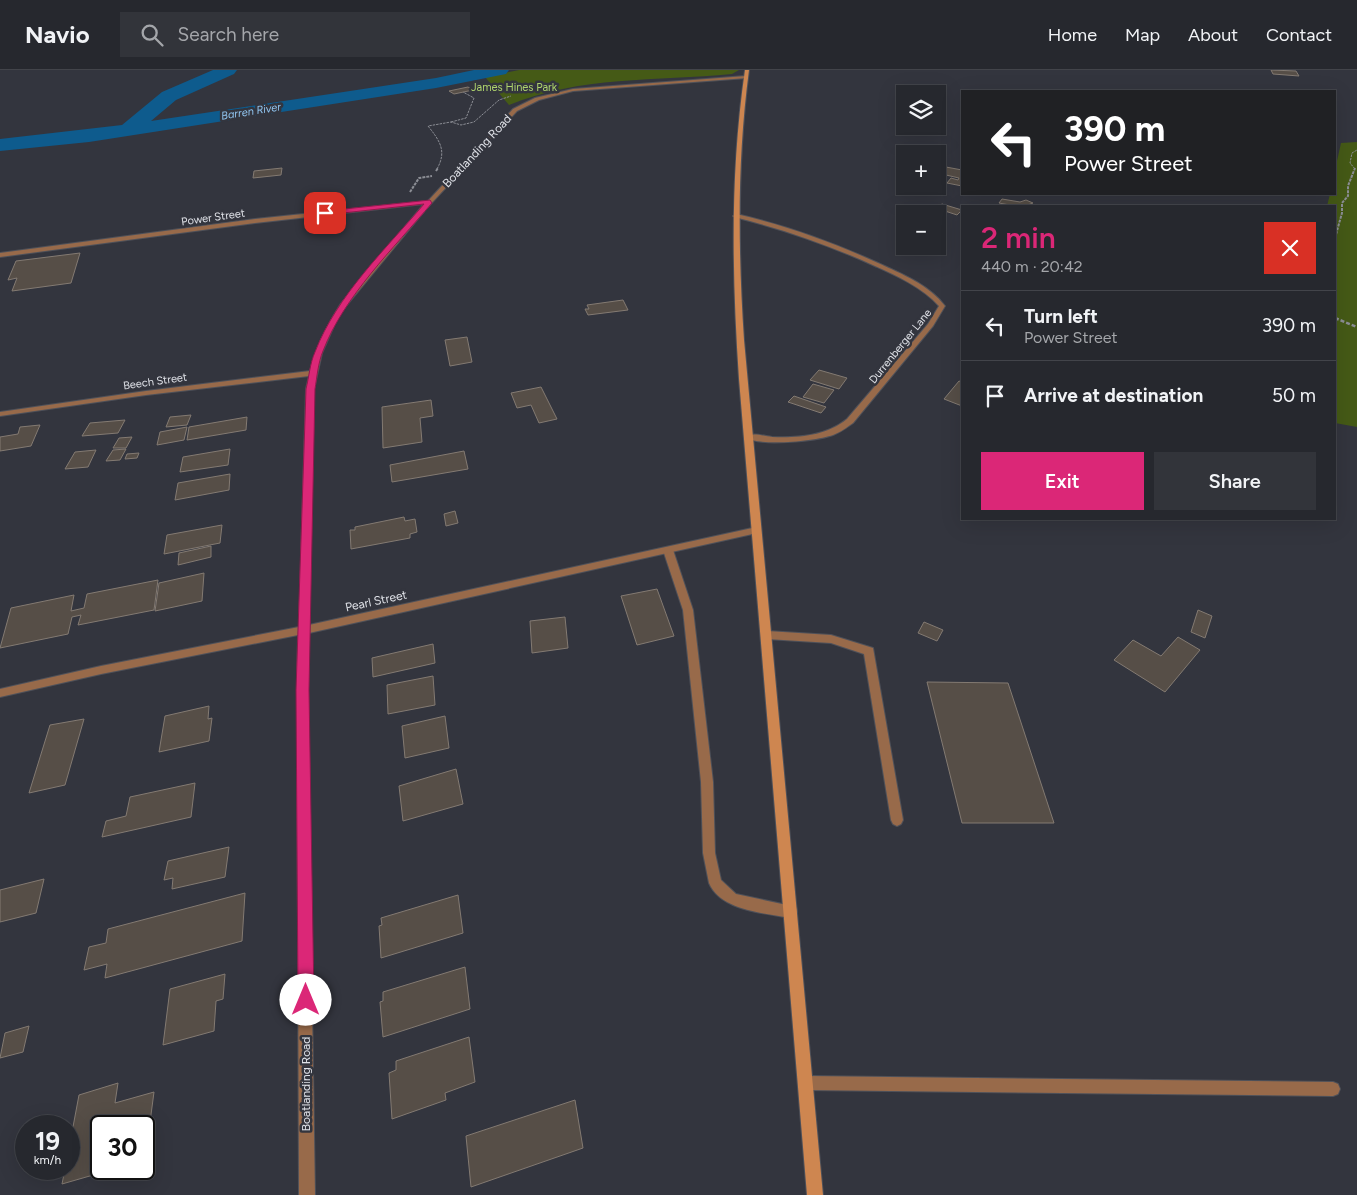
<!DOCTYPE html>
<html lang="en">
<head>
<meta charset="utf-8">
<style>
  body { margin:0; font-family:Figtree,sans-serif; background:#32343a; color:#f1f3f6; height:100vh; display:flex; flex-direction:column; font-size:19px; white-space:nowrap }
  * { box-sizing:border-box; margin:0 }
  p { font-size:16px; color:#a4a6aa }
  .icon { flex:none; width:28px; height:28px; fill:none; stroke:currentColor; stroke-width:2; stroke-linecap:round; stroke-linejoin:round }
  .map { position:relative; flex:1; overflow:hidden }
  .sheet { position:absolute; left:961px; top:135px; width:375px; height:315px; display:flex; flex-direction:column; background:#26282e; border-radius:0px; box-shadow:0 5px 20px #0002,0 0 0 1px #42444a }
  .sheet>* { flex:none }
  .hud { position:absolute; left:961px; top:20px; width:375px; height:105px; border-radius:0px; box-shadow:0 5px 20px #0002,0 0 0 1px #42444a; background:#202124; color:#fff; overflow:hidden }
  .controls { position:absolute; left:896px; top:15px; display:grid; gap:10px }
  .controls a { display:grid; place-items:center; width:50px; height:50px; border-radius:0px; background:#26282e; box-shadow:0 5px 20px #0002,0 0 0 1px #42444a; font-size:25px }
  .speed { position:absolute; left:15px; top:1045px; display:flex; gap:10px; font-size:25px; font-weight:700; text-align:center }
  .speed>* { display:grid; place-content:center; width:65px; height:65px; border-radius:50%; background:#26282e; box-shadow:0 5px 20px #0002,0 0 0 1px #42444a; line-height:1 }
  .speed small { font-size:12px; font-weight:400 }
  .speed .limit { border:2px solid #111; border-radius:8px; background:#fff; color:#111 }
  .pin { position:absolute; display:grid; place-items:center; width:42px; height:42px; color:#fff; margin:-21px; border-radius:10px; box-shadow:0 2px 8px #0006 }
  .me { position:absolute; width:55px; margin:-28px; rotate:0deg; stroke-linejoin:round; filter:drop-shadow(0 0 4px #0008) }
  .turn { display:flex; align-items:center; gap:18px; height:105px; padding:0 20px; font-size:22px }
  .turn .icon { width:65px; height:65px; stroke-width:2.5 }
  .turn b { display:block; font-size:35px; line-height:42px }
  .round { display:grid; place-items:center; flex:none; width:52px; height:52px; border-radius:0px; background:#32343a }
  .overview { display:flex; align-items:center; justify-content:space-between; height:85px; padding:0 20px }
  h1 { font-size:30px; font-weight:600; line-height:38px; color:#db2777 }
  .action { display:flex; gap:10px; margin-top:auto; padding:10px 20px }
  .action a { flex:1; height:58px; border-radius:0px; background:#db2777; color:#fff; font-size:20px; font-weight:600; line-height:58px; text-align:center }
  .action a+a { background:#32343a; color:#f1f3f6 }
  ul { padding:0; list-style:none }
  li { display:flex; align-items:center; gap:15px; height:70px; padding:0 20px; border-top:1px solid #42444a }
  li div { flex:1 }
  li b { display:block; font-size:19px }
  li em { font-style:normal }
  header { display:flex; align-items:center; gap:30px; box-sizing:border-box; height:70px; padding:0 25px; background:#26282e; border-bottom:1px solid #42444a }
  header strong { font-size:24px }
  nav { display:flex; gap:28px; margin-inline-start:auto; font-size:18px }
  .search { width:350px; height:45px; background:#32343a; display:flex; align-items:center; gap:12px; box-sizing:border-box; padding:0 18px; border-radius:0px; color:#a4a6aa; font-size:19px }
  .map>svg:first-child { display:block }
</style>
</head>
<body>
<header>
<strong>Navio</strong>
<div class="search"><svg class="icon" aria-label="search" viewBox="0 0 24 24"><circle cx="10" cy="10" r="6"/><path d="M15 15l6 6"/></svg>Search here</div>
<nav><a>Home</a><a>Map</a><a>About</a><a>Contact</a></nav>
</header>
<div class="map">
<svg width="1357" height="1125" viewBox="0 0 1357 1125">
  <rect width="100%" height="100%" fill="#33353e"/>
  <path fill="#455a16" d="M519,0H739L732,4C657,11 579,6 509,35L485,7Z
    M1357,72V357L1335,353V136H1327L1330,124H1335V100L1341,73Z"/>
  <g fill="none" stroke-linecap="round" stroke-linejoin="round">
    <path fill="#0e5b8d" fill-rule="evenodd" d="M213,0H237L234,4L176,30L151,51L436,8L474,0H509L506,4L436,18L89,72L0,81V69L122,55L162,22Z"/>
  </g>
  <path fill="#564e47" stroke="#837a72" d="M1271,0L1296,1L1299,6L1273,4Z
    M468,17L473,20L454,24L449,21Z
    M946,97L962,100V116L947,113L951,108L958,110L959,108L946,105L942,110L938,109V105Z
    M282,98L281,105L253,108L254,101Z
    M1002,129L1020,132L1026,130L1033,133L1025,136H1015L999,133Z
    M942,134L962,140L957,145L936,138Z
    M80,183L71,213L12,221L17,208L8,210L16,191Z
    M623,230L628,240L588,245L585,239H589L587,235Z
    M467,267L472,292L450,296L445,270Z
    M819,300L847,308L839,319L810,310Z
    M959,311L962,312V336L944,329Z
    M813,314L834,320L824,333L803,327Z
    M541,317L557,349L539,353L531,335L517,338L511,323Z
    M794,326L826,337L821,343L788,332Z
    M431,330L433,346L420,348L422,372L383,378L382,337Z
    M191,345L187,355L166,357L170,347Z
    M247,347L246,360L187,370L189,357Z
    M125,350L118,363L82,366L90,353Z
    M40,355L31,376L0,381V367L18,364L20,357Z
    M187,357L184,370L157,375L160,362Z
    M132,367L126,378H113L119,368Z
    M126,379L120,390L106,391L113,380Z
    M230,379L228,395L180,402L183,387Z
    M96,380L88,397L65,399L75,382Z
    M464,381L468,399L392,412L390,395Z
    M139,383L137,388L125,389L127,384Z
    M230,404L229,420L175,430L178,413Z
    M455,441L458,453L446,456L444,444Z
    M404,447L405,451L415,449L417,462L410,464V468L351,479L350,460H355V457Z
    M222,455L220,473L164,484L167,465Z
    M211,476V487L178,495L179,483Z
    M204,503L202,531L155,541L159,513Z
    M158,510L154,540L78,555L81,545L72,547L68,564L0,578L11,538L74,525L71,541L84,538L87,524Z
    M657,519L674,566L637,575L621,526Z
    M1198,540L1212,546L1205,568L1191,562Z
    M565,547L568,578L532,583L530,551Z
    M924,552L943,560L937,571L918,563Z
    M1178,567L1200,580L1165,622L1114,590L1133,570L1161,586Z
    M433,574L435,593L373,607L372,588Z
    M433,606L435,635L388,644L387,615Z
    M927,612L1008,613L1054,753H962Z
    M209,636L208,649L212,648L209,671L159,682L165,646Z
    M445,646L449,678L405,688L402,656Z
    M84,649L65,715L29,723L50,655Z
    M456,699L463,734L403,751L399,716Z
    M195,713L191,747L102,767L106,751L126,746L130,727Z
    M229,777L225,807L172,819L173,808L164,810L168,791Z
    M44,809L36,843L0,852V820Z
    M245,823L242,871L105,908L107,894L84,900L89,877L106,873L108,859Z
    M458,825L463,863L381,888L379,856L382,855L381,848Z
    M465,897L470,939L383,967L380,932L383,931V922Z
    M225,904L223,929L216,931L214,961L163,975L170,919Z
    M29,956L23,982L0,988L5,963Z
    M469,967L475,1012L445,1023L446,1030L392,1049L389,1003L396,1000V991Z
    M118,1013L115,1033L154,1022L145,1090L144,1056H101V1099H114L62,1114L65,1099H69V1078L79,1025Z
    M575,1030L583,1078L471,1117L466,1066Z"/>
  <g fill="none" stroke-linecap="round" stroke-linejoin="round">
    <defs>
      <path id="lane" d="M668,477L673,480L693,540L713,712L715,783L721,810L736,824L796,837L797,842L796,847L791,848C765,843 721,841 709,813L703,783L701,712L683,540L663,480Z
        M767,561L831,565L873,578L903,750L901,754L897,756L893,754L891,750L864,584L831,573L767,569L763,568L762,565L763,562Z
        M806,1006L1333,1012L1338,1014L1340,1019L1338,1024L1333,1026L806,1020L801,1018L799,1013L801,1008Z"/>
      <path id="street" d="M746,6L747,8L573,21L539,30L517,41L426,139L346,236L336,251L322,283L314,319L309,555L757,457L761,460L757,463L309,563L307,620L315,1125H299L297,620L298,565L101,604L0,627V619L101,596L299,557L306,319L309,306L146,325L0,346V342L146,321L310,301C316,277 327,256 340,235L424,134L255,153L0,187V183L255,149L428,131L513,39L535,28L573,19Z
        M736,144C785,155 832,172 878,193C902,204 929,215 945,236L933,256L853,353C846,358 841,362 833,365C816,371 759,377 745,367C751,362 764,366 772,367C799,368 826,366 847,349L928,254L939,236C922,217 897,206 875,196C829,175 783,159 734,147L733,146Z"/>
      <path id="secondary" d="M745,0H749C737,90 738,180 744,270L823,1125H807L739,309C732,205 730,103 745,0Z"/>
    </defs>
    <use href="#lane" stroke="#4f5159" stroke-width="2"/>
    <use href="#street" stroke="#4f5159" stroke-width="2"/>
    <use href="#secondary" stroke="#4f5159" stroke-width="2"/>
    <path stroke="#8c8e95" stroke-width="1" stroke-dasharray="2.5 1" stroke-linecap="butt" d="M451,52L466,48L474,28L463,22
      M437,99C447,81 440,71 428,56L451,52L461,55L474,52L499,30L511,26
      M1355,99L1350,93L1352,83L1357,80"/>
    <path stroke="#8c8e95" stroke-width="2" stroke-dasharray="3 1" stroke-linecap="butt" d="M436,101L438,98
      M410,122L419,108L432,106
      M1335,168L1342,143V133L1348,126V116L1355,98"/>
    <path stroke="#8c8e95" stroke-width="2.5" stroke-dasharray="4 2" stroke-linecap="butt" d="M1335,248L1357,257"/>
    <use href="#lane" fill="#986a4a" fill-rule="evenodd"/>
    <use href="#street" fill="#986a4a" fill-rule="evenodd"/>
    <use href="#secondary" fill="#ce8650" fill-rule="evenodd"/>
  </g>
  <path fill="#db2777" stroke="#8e194d" d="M430,130L432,133C394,178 344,226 323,281C318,293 317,307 315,319L309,620L314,930L311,936L306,938L300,936L298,930L296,620L306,319C309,307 310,293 315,282C337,225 385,180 424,134L325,145L322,143L325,141Z"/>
  <g text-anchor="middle" stroke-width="5" stroke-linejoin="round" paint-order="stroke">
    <g font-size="11" fill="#aed36d" stroke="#33353e">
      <text x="514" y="21">James Hines Park</text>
    </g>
    <g font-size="11" font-style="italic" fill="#91c5f0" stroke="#33353e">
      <text transform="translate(251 41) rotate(-9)" y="4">Barren River</text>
    </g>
    <g font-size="11" fill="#dfe1e7" stroke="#33353e">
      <text transform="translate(213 147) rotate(-8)" y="4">Power Street</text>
      <text transform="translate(900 276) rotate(-51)" y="4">Durrenberger Lane</text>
      <text transform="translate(155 311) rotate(-8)" y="4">Beech Street</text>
    </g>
    <g font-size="12" fill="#dfe1e7" stroke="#33353e">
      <text transform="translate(477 81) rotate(-47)" y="4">Boatlanding Road</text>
      <text transform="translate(376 531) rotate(-12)" y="4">Pearl Street</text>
      <text transform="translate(306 1014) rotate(-90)" y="4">Boatlanding Road</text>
    </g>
  </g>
</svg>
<div class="controls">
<a><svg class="icon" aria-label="layers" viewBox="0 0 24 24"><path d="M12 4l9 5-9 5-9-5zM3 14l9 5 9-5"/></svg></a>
<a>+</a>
<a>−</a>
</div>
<div class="speed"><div>19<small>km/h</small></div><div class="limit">30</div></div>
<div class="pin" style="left:325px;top:143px;background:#d93025"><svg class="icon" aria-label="arrive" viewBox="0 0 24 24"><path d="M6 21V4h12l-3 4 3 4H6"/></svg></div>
<svg class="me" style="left:306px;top:930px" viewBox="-20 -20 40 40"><circle r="19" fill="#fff"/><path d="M0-13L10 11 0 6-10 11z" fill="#db2777"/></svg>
<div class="hud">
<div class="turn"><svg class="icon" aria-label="left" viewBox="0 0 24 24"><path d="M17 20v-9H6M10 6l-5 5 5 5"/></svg><div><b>390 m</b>Power Street</div></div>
</div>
<section class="sheet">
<div class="overview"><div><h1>2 min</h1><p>440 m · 20:42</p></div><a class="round" style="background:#d93025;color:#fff"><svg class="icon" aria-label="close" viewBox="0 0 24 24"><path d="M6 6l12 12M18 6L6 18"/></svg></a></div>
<ul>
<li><svg class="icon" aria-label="left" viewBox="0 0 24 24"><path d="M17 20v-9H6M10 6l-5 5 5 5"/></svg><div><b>Turn left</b><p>Power Street</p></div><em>390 m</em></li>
<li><svg class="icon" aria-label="arrive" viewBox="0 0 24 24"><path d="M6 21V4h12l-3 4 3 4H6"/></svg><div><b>Arrive at destination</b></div><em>50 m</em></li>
</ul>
<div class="action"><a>Exit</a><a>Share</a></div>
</section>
</div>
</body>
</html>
